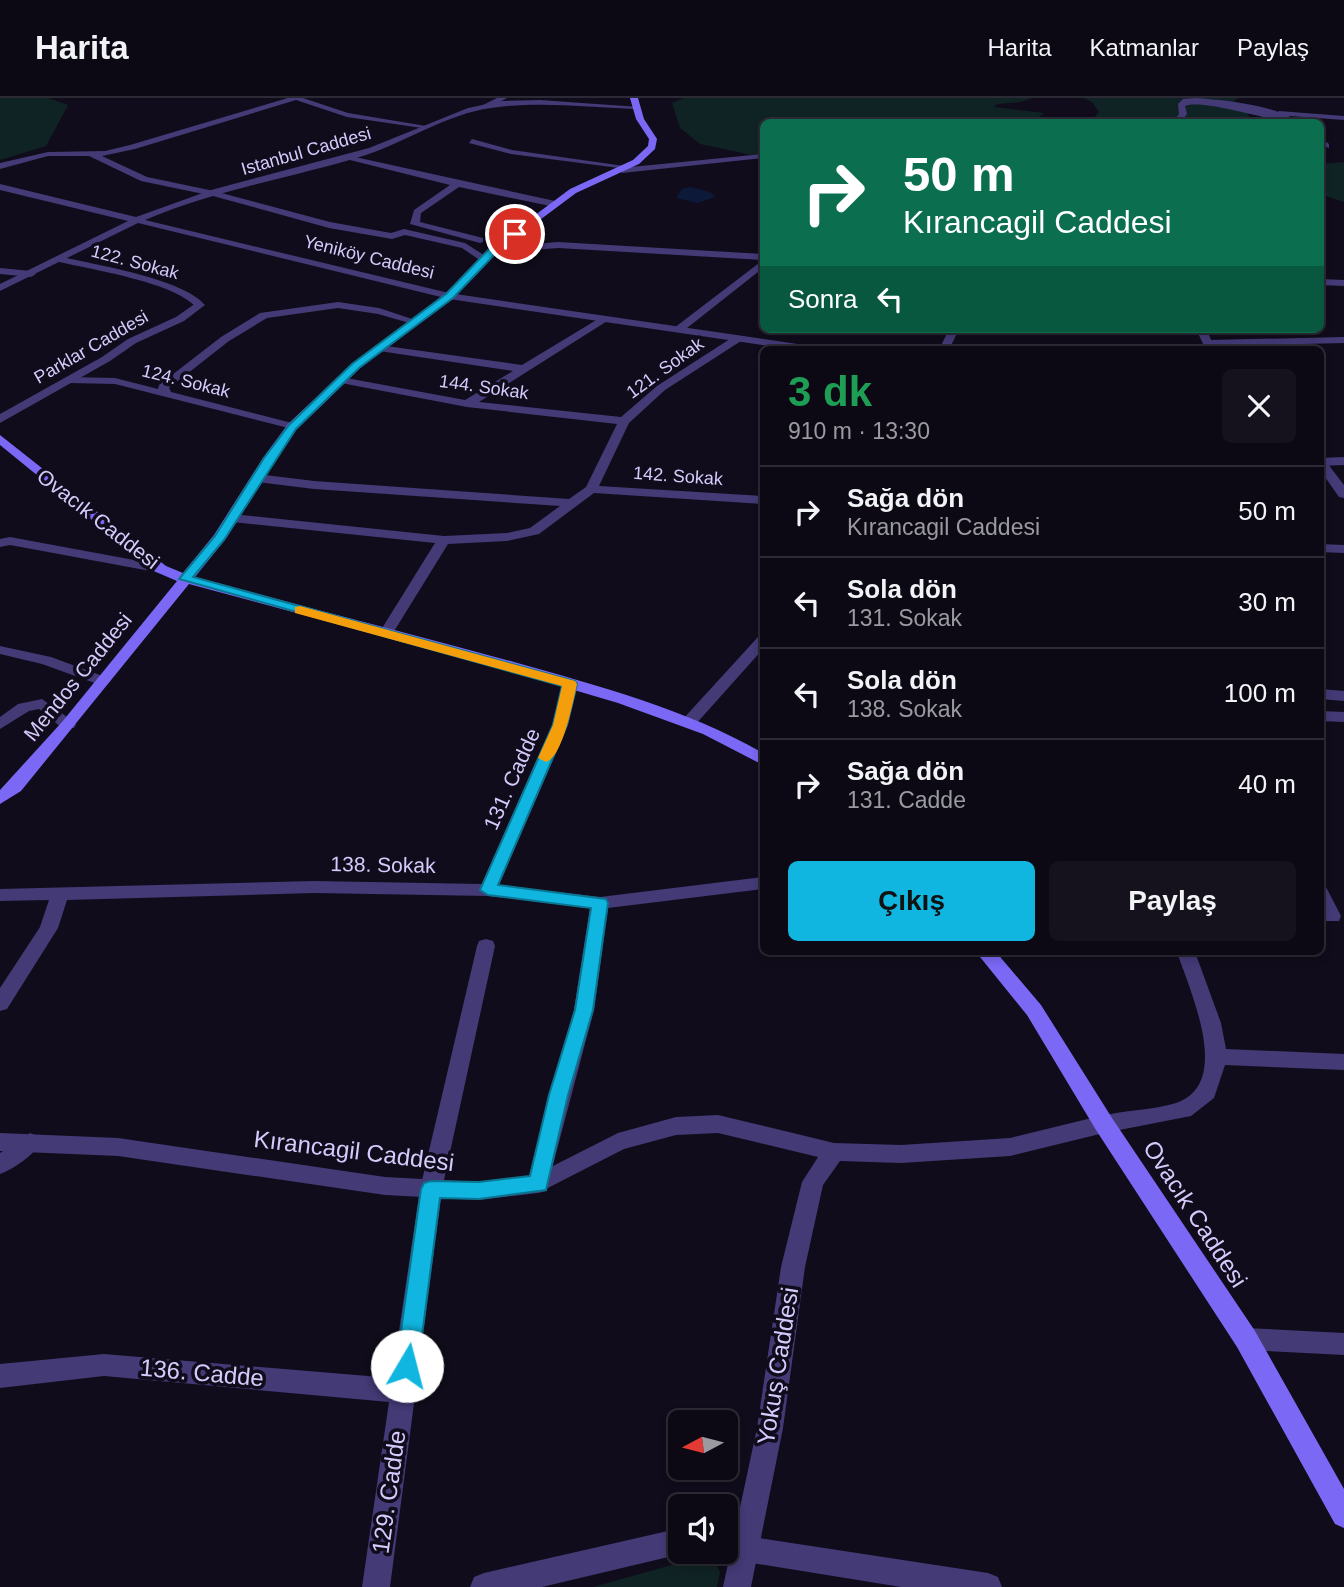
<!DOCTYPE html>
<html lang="tr">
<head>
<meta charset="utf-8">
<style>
  body { margin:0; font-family:Arial,sans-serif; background:#15121d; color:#f1f3f6; height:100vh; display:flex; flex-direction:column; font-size:26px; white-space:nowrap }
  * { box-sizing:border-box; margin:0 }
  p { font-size:23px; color:#9a9aa0 }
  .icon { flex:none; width:38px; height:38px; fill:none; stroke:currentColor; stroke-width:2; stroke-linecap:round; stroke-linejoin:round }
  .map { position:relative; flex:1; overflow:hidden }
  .sheet { position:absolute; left:760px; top:248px; width:564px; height:609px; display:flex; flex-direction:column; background:#0c0914; border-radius:10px; box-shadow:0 4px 10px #0003,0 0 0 2px #2c2a34 }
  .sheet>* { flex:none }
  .hud { position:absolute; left:760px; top:21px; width:564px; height:214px; border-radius:10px; box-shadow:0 4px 10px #0003,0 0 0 2px #2c2a34; background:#0b6e4f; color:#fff; overflow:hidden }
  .needle { width:46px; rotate:263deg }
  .controls { position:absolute; left:668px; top:1312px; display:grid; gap:14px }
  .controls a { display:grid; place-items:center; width:70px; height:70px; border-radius:10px; background:#0c0914; box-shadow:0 4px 10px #0003,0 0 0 2px #2c2a34; font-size:35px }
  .pin { position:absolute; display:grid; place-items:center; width:60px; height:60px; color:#fff; margin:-30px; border:4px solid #fff; border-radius:50%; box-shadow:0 2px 7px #0007 }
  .me { position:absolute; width:77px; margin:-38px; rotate:8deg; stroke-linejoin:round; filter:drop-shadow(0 0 5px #0008) }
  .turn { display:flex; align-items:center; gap:24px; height:147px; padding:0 28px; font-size:32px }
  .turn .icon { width:91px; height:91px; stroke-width:2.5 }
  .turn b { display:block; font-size:49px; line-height:60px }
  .then { display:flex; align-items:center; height:66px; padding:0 28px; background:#0003; gap:14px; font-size:26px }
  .round { display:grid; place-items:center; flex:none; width:74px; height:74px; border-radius:10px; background:#15121d }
  .overview { display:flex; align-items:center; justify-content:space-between; height:119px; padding:0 28px }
  h1 { font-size:42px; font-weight:800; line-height:52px; color:#1e9e55 }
  .cta { display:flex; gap:14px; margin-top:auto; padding:14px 28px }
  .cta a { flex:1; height:80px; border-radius:10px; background:#10b5e0; color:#111; font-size:28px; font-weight:800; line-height:80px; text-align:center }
  .cta a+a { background:#15121d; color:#f1f3f6 }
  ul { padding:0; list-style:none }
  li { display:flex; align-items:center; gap:21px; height:91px; padding:0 28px; border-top:2px solid #2c2a34 }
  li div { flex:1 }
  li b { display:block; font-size:26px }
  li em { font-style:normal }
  header { display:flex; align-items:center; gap:42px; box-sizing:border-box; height:98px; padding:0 35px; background:#0c0914; border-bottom:2px solid #2c2a34 }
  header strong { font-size:33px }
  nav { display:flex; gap:38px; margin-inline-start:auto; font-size:24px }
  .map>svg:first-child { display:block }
</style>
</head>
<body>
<header>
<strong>Harita</strong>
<nav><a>Harita</a><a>Katmanlar</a><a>Paylaş</a></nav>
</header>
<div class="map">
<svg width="1344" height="1489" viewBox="0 0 1344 1489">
  <rect width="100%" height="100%" fill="#100c1b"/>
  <path fill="#102324" d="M0,0H48L68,7L46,48L0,62Z
    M684,0H1032L1021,4L997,6L994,9L1044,15L1033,24H763L761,59L700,46L680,30L672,5Z
    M1083,0H1238L1230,6L1247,14L1251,22L1247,24H1090L1099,14L1092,4Z
    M1344,64V104L1320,96V66Z
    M711,1456L720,1474L717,1489H593Z"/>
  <path fill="#0d1938" d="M690,89L710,94L715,99L698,105L676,100L682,91Z"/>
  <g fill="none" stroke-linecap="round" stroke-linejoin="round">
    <path fill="#433a76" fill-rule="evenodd" d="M288,0H303L348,15L426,28L422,30L347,19L296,2L135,51L102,58L147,79L214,93L330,124L391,135L404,131L465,145L487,159V163H481L462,150L405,137L392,141L329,130L213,98L141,83L89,58H48L0,71V65L48,54L105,53L130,47Z
      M497,0H507L488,10L481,8Z
      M1279,13L1344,18V22L1276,17Z
      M472,41L512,52L631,69L763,56V60L622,75L619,70L511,56L469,45Z
      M346,57L555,103L559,106L555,109L459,89L421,115L420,124L483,140V144L480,145L410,126L414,112L450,87L346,61Z
      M558,144L763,156V162L558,150L494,155L489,152L494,149Z
      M58,158C95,167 182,180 205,207L196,209C171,183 92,172 55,163L53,161Z
      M763,162V170L682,234H674V230Z
      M0,170L31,173L36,176L31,179L0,176Z
      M1320,181L1344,182V188L1320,187Z
      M338,204L379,210L418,223L413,226L378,216L338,210L267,220L229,243L169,290L171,294L296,326V332L115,286L69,285L63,282L69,279L115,280L158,291L159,287L221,239L260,215Z
      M603,218L612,220L479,304L621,319L657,288L733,239H741V243L665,292L629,325L599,388L763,398V406L594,395L539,436L507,443L448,446L393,535L386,539L379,535L435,445L232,424L225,420L232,416L444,438L507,435L530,430L560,408L314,391L257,384L251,380L257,376L314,383L569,401L586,389L617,326L467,309L341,285L335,282L341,279L465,302L513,273L379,253L374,250L379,247L522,267Z
      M949,231H959L949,252H939Z
      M1344,239V245L1208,248L1203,245L1208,242Z
      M1344,359V367L1320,368V360Z
      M10,439L161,467L168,471L161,475L10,447L0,449V441Z
      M1320,446L1344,447V455L1320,454Z
      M763,538V551L695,627H683L681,624L683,621L758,539Z
      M0,548L51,559L108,580L111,583L103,588L42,566L0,556Z
      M570,581L578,586L568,627L499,787L600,799L763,779V791L608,810L594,912L546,1093L538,1095L530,1093L527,1086L549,997L574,912L590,810L488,798L314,795L67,802L58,830L7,911L0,913V890L40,829L49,802L0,803V791L314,783L482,786L552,627L562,586Z
      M1320,591L1344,593V603L1320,601Z
      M42,601L74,624L76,627L74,630H62L39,611L29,613L0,631V619L18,606Z
      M1320,613L1344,614V624L1320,623Z
      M1320,787L1326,789L1341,818L1339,823H1325C1319,811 1319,799 1320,787Z
      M486,841L493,843L495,848L442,1091L390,1489H362L389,1304L104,1278L0,1290V1266L104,1256L392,1280L420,1091L477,848L479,843Z
      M1177,854H1195L1221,925L1226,951L1344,956V972L1225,967L1214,1000L1191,1018L1104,1035L1096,1032L1093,1026L1096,1020C1122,1011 1151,1013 1176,1005C1234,986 1189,891 1177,854Z
      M30,1035L38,1038L41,1044C34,1057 14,1071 0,1076V1055Z
      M1246,1230L1344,1235V1257L1246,1252L1237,1249L1234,1241L1237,1233Z
      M681,1430V1454H686L681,1456L542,1489H470L474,1479L484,1475Z
      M726,1431L746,1438L988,1475L998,1479L1002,1489H901L746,1464L718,1454H726Z"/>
    <path fill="#433a76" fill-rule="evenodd" d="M1195,0C1225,2 1275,7 1299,24C1275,26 1206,0 1185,8L1187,16L1181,24H1173L1179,16L1178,6L1183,1Z
      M540,2L639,9L635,11C587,9 538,3 491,10C447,16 408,43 366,57C293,80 216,91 145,122L449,195L818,249L823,252H796L449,201L138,125L0,193V186L128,123L0,92V86L136,119L211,92L369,50L468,10L502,3Z
      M1320,40L1329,46V50L1320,46Z
      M196,205L205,207L184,223L136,245L110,263L0,325V316L102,259L128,241L176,219Z
      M1196,231H1206L1216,252H1206Z
      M1320,360L1324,361L1344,387V400L1339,399L1320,372Z
      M718,1017L834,1045L901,1047L1010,1040L1104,1017L1112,1020L1115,1026L1112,1032L1104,1035L1010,1058L901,1065L840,1063L823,1087L805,1169L783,1330L751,1489H723L757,1330L781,1169L802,1084L818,1059L718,1035L676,1037L624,1051L538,1095L479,1102L385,1097L118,1058L0,1053V1035L118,1040L385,1079L479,1084L535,1077L618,1035L676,1019Z"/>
    <path fill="#7b68f4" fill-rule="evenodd" d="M630,0H638L644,21L657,41L655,51L639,66L576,95L497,154L453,200L360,270L296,332L275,361L227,439L195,479C301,508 408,535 514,564C599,588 686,611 763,655V667L703,636L618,605L486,566L189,486L21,693L0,706V692L62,624L177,483L156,474L0,347V337L166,468L183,475L214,437L263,360L288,326L352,266L445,196L491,150L570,91L633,62L648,48L649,41L636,21Z
      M976,854H996L1041,907L1112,1020L1255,1233L1344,1391V1430L1335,1426L1237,1249L1096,1032L1027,917Z"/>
  </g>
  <path fill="#10b5e0" stroke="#0a7692" stroke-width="2" d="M512,134L519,136L497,154L453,200L359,270L296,331L224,442L193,479L575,583L577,586L567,627L498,787L606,801L608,805L593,912L568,997L546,1092L479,1101L440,1100L418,1268L415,1275L407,1278L399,1275L396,1268L421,1091L424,1085L431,1083L479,1084L530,1078L549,997L575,912L591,810L488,797L480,792L553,627L562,588L179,481L215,438L264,360L289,327L352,266L446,196L490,150Z"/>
  <path fill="#f59e0b" d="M300,508L575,583L577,586C573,603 563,659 546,664L538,660L553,627L562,588L295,515V509Z"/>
  <g text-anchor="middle" stroke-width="7" stroke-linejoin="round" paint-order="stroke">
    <g font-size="18" fill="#d5cafb" stroke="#100c1b">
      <text transform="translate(306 53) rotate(-16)" y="6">Istanbul Caddesi</text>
      <text transform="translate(369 159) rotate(14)" y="6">Yeniköy Caddesi</text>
      <text transform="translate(135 164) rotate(15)" y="6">122. Sokak</text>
      <text transform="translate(91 249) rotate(-30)" y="6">Parklar Caddesi</text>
      <text transform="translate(665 270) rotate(-36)" y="6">121. Sokak</text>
      <text transform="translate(186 283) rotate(14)" y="6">124. Sokak</text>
      <text transform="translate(484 289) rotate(8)" y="6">144. Sokak</text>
      <text transform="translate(678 378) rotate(4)" y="6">142. Sokak</text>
    </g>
    <g font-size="21" fill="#d5cafb" stroke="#100c1b">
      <text transform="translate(98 421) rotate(38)" y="7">Ovacık Caddesi</text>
      <text transform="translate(78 579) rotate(-51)" y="7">Mendos Caddesi</text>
      <text transform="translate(512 681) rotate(-66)" y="7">131. Cadde</text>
      <text transform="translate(383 767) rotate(1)" y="7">138. Sokak</text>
    </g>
    <g font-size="24" fill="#d5cafb" stroke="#100c1b">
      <text transform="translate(354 1053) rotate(7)" y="8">Kırancagil Caddesi</text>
      <text transform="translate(1195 1116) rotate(57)" y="8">Ovacık Caddesi</text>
      <text transform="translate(778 1268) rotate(-81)" y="8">Yokuş Caddesi</text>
      <text transform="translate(202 1275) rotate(5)" y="8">136. Cadde</text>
      <text transform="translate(389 1394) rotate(-82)" y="8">129. Cadde</text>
    </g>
  </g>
</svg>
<div class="controls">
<a><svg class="needle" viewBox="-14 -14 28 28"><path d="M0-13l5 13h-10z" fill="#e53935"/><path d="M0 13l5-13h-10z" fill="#9a9aa0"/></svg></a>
<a><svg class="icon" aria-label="sound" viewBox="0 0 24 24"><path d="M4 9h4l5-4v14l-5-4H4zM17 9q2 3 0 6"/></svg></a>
</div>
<div class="pin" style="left:515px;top:136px;background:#d93025"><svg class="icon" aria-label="arrive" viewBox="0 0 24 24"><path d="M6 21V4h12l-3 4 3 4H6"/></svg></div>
<svg class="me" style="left:407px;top:1268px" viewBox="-20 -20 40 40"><circle r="19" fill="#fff"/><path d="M0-13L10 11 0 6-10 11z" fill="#10b5e0"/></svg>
<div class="hud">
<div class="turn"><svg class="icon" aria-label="right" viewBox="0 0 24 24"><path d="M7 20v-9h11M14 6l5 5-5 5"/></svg><div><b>50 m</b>Kırancagil Caddesi</div></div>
<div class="then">Sonra<svg class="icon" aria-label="left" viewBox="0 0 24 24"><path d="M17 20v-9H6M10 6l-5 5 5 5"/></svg></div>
</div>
<section class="sheet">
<div class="overview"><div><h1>3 dk</h1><p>910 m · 13:30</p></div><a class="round"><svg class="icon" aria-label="close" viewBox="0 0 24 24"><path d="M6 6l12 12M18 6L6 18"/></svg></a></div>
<ul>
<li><svg class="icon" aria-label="right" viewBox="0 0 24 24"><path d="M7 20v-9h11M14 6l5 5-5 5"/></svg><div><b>Sağa dön</b><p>Kırancagil Caddesi</p></div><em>50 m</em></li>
<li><svg class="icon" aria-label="left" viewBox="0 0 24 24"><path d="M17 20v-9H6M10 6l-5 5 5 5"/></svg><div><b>Sola dön</b><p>131. Sokak</p></div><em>30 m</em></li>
<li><svg class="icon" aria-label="left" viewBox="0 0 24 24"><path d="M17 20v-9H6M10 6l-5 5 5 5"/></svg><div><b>Sola dön</b><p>138. Sokak</p></div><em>100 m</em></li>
<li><svg class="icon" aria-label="right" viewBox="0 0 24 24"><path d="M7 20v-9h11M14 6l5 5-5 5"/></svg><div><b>Sağa dön</b><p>131. Cadde</p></div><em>40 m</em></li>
</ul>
<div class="cta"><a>Çıkış</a><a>Paylaş</a></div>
</section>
</div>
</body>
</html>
